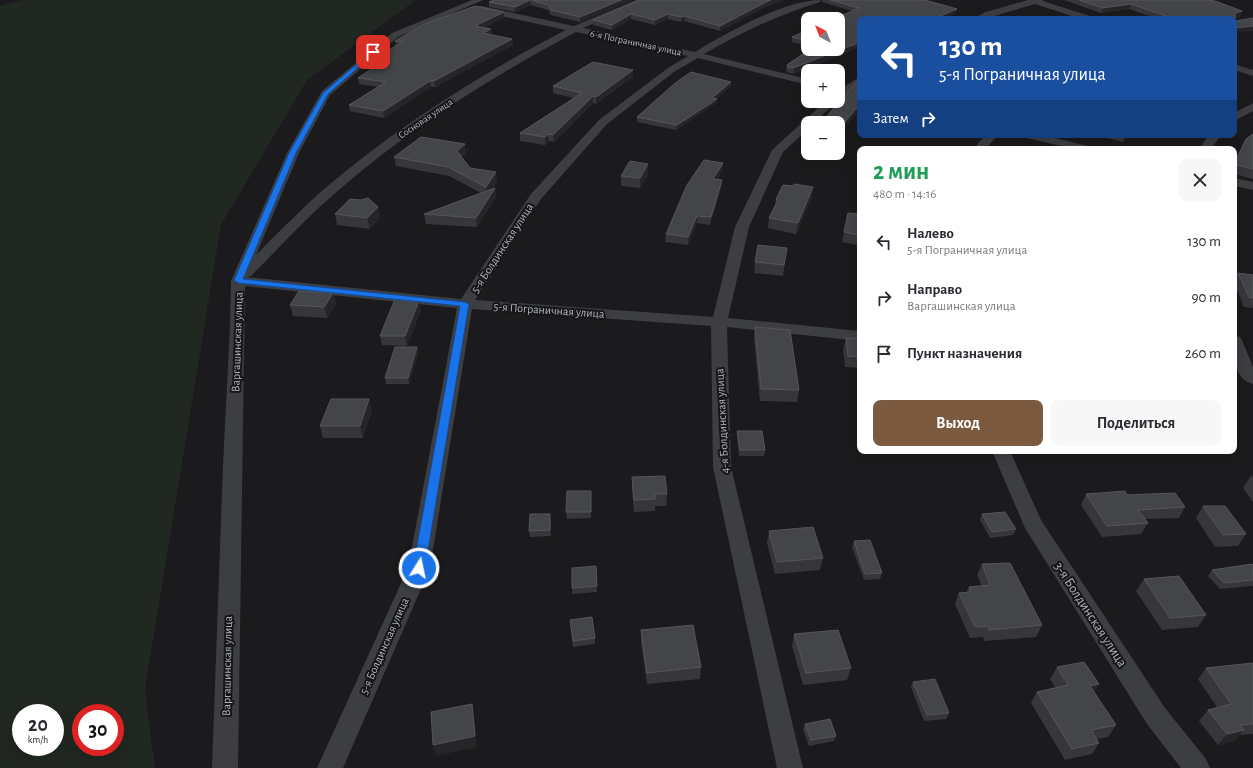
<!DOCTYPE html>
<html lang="ru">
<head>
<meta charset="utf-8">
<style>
  body { margin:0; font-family:"Alegreya Sans",sans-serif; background:#f7f7f7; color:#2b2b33; height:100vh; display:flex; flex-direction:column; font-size:15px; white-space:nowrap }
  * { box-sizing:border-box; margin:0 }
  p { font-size:13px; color:#7c7c81 }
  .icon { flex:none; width:22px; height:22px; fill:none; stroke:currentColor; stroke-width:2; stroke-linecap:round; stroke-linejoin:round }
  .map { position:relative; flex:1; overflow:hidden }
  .drawer { position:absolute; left:857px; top:146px; width:380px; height:308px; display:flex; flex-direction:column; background:#fff; border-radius:8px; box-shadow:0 4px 16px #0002 }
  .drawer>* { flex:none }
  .hud { position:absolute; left:857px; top:16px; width:380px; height:122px; border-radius:8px; box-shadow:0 4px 16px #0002; background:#1a4fa0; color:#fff; overflow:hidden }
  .needle { width:26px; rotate:318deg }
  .fabs { position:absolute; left:801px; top:12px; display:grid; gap:8px }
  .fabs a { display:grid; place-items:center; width:44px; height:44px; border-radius:8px; background:#fff; box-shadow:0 4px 16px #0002; font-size:20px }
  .speed { position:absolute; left:12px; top:704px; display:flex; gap:8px; font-size:20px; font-weight:700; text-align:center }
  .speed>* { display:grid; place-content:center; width:52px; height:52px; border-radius:50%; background:#fff; box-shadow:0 4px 16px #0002; line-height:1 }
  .speed small { font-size:10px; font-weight:400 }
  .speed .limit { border:6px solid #d22; background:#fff; color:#111 }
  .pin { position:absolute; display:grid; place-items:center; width:34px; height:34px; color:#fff; margin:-17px; border-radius:8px; box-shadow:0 2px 6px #0006 }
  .me { position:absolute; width:44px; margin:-22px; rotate:10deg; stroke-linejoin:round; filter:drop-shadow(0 0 3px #0008) }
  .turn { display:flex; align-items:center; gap:14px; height:84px; padding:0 16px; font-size:18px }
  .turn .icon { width:52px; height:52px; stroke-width:2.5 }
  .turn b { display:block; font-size:28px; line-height:34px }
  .then { display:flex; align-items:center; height:38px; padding:0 16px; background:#0003; gap:8px; font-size:15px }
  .round { display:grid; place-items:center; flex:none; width:42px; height:42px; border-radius:8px; background:#f7f7f7 }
  .overview { display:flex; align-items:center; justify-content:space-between; height:68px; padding:0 16px }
  h1 { font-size:24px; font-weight:700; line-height:30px; color:#1e9e55 }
  .button { display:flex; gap:8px; margin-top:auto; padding:8px 16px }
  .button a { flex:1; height:46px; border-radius:8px; background:#7c5a40; color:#fff; font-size:16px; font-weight:700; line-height:46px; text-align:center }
  .button a+a { background:#f7f7f7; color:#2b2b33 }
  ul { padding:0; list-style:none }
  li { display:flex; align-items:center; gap:12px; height:56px; padding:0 16px }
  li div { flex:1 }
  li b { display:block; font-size:15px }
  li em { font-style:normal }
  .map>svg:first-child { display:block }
</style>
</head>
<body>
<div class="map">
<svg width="1253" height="768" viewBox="0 0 1253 768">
  <rect width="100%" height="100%" fill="#1b1b1d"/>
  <path fill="#212721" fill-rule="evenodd" d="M21,0H416L307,80L221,225L145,689L155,768H0V6ZM21,713H55V747H21ZM81,713H115V747H81Z"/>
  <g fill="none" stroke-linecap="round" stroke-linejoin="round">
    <path fill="#3c3e41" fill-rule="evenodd" d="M472,0H483L398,37L330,95L299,153L256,255C278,233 300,210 324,189C398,126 480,74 566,30L478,11L477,9L478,7L481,6L574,26L636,0H647L583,28L695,52C727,33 784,0 821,0L820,2C778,15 742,32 704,54L808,79V85L698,58L674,72L607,124L541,199L475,300L713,317L735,227L772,150L826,101H837L814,123H808V129L783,152L749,227L728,318L860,331V341L727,327L731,467L803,768H777L713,467L711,326L472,309L430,568L343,768H317L408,568L457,308L245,286L238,768H212L223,465L230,326L231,281L287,153L322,91L392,33ZM576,32L688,56L668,68L599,120L531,194L461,299L247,277L251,276C278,249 304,220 333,195C407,130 489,78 576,32Z
      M1028,0H1044L1043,1L1093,17L1094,19H1081L1035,4L984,19H972L986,12Z
      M1234,64L1253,70V76L1234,70Z
      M860,77V85L838,98V90Z
      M1253,103V111L1234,121V113Z
      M986,135H998L988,146L987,149H975L978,143Z
      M1021,135H1042L1092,147L1094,149H1073L1023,137Z
      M1209,135H1221L1211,149H1199Z
      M1234,178L1253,182V190L1234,186Z
      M1234,335L1240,337L1242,340L1253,367V384C1232,379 1234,352 1234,335Z
      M992,451H1010L1041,520L1165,708L1206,759L1210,768H1181L1147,724L1025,528Z"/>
  </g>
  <path fill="#37373b" d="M494,0H632L580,22L551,15L548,10L531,5L515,12L489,7V2Z
    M640,0H784L765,7L720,31L684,21L681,22L668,19L655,25L631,19L612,30L593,25V20Z
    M822,0H925L956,13L860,19V49L857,48L793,74L787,72L786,70L787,65L838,49L852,11L822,2Z
    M1064,0H1212L1242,11L1240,17L1235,18L1234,33V19H1158L1129,9L1101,13Z
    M504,18L484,28L491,35L512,39L513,45L435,87H431L384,118L350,111L349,105L378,87L359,84L358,78L378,65L377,63L382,60L381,54L396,46L395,41Z
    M808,30V46L792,42V37Z
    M633,70V77L596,104L593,103L554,142L549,141L545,145L520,141V133L574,98L553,93V86Z
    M855,84L844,129L838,127V123H824L825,118Z
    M731,86L716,99V103L676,130L637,122V117Z
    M1253,134V179L1234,174V164Z
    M1104,135H1128L1123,142L1103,137Z
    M466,153L461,157L470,168L496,172L497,181L491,190L495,188L496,197L477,227L426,224L424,214L481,193L449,176L396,166L394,157Z
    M723,163L722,170L717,180H722L721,188L710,225L697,223L688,245L665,242L666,234Z
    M648,164V174L640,188L621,186V176Z
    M812,197L796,234L768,228L769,218L775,205L776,199Z
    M848,213L860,235L858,245L842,242Z
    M335,214L380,217L370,229L337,225Z
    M787,248L783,276L754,273L755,262Z
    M1238,273L1253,275V308L1244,307L1234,283V281Z
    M333,293L336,304L327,318L293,316L290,305Z
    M421,310L407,346L382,345L380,336Z
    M755,327L799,390L797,402L760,401L754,339Z
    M846,338L860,339V368L845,367L843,349Z
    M417,347L418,353L409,384H386L385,378Z
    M372,410L363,438H323L320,426Z
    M737,431L765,450L764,456H739L737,437Z
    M1253,476V502L1243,488L1250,477Z
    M632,477L667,494L666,506H655V511L634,512L632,489Z
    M591,491V518L567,519L566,512Z
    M1086,494L1185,507L1179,518L1145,519L1148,523L1141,534L1102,537L1081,505Z
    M1203,506L1246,534L1238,546L1215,547L1196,518Z
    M982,514L1016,529L1013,535L990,538L980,520Z
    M551,520V536L530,537L529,531Z
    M769,531L823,558L820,570L775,574L767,543Z
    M854,541L882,573L880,579L864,580L852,547Z
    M982,564L1042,625L1036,637L984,641L983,637L970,638L955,604L959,593H966L969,587L982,586L977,575Z
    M1253,565V586L1220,589L1208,576L1212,570Z
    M596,566L597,592L572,594V588Z
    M1144,579L1206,615L1198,627L1162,630L1136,591Z
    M570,620L595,638V644L573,647Z
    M641,630L701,667L700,679L647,684L641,642Z
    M794,634L851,668L847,680L803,685L792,646Z
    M1253,663V734L1239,735L1235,741L1218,745L1199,721L1208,710L1217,707L1198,679L1206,668Z
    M1057,667L1099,684L1094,692L1116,725L1108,737L1096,739L1099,743L1092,754L1065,760L1031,703L1037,692L1056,688L1050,679Z
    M913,682L949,713L946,719L924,721L911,687Z
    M805,724L836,736L834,741L809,746L803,730Z"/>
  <path fill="#262629" d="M530,0L531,5L515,12V7Z
    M621,0H632L580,22V17Z
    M771,0H784L765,7L720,31V26L766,2Z
    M1131,4L1129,9L1101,13L1103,8Z
    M957,9L956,13L943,19H933Z
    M1242,11L1240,17L1233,18L1235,13Z
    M504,12V18L476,32L475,26Z
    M631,14V19L612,30V25Z
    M668,14V19L655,25V20Z
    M685,16L684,21L681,22V17Z
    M1253,26V31L1234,33V28Z
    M491,29V35L483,33Z
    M512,39L513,45L435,87L434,81Z
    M858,43L857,48L793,74V68Z
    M633,70V77L596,104V97Z
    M430,81L431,87L384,118L383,111Z
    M731,82V86L712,102L717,99L716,103L676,130L677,125Z
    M593,96V103L554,142L553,135Z
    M860,104V110L844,129L845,122Z
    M548,134L549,141L545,145V137Z
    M1126,135H1128L1123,142L1125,136Z
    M465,144L466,153L458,160L457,151Z
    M723,163L722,170L712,187L713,179Z
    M648,164V174L640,188V178Z
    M496,172L497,181L487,196L486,187Z
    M722,180L721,188L710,225L711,217Z
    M813,187L812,197L796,234L798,223Z
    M495,188L496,197L477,227L476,218Z
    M378,207L380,217L370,229L367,218Z
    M697,216V223L688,245V237Z
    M333,293L336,304L327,318L324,307Z
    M419,301L421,310L407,346L405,336Z
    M417,347L418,353L409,384L408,378Z
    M369,399L372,410L363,438L360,426Z
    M550,514L551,520V536L550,530Z
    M1099,684L1091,696L1090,686Z
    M472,704L474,716L477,747L436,756L433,745Z
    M1244,730L1235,741L1218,745L1227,734Z"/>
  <path fill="#444548" stroke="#55565a" d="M494,0H530L515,7L489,2Z
    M531,0H621L580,17L551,10L548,5Z
    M640,0H771L766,2L720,26L685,16L681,17L668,14L655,20L631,14L612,25L593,20Z
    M830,0H925L957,9L933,19H860V44L858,43L793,68L788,67L787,65L810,49H838V19H834L859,8Z
    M1079,0H1212L1242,11L1235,13V21L1253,18V26L1234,28V19H1175L1131,4L1103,8Z
    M475,6L504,12L475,26L491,29L483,33L512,39L434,81H430L383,111L349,105L386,82L358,78L380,63H377L390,55L381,54L403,42L395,41L425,24Z
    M808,30V41L792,37Z
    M593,62L633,70L596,97L593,96L553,135L548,134L545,137L520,133L582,93L553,86Z
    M691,72L731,82L712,98L717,99L677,125L637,117L674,84Z
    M860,81V104L845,122L825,118L855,84Z
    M1253,134V169L1234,164L1246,139Z
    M421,137L465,144L457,151L470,168L496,172L486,187L448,167L394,157Z
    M704,160L723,163L713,179L722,180L711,217L697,216L688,237L666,234L687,185Z
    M630,161L648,164L640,178L621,176Z
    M794,184L813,187L798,223L769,218L778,200L776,199L783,185L793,186Z
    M495,188L476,218L424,214Z
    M368,198L378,207L367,218L335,214L350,199L361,200Z
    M848,213L860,214V235L844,232Z
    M758,245L787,248L784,265L755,262Z
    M1238,273L1253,275V298L1249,297Z
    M299,291L333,293L324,307L290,305Z
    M395,299L419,301L405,336H380Z
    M755,327L790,330L799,390L761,389Z
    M846,338L860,339V357L848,356Z
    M395,347H417L408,378H385Z
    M331,399H369L360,426H320Z
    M737,431H762L765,450H740Z
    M665,476L667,494H655V499L634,500L632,477Z
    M567,491H591V512H566Z
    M1125,491L1127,495L1175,493L1185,507L1138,510L1148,523L1107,526L1086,494Z
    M1203,506H1225L1246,534L1223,535Z
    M1005,512L1016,529L992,532L982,514Z
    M530,514H550V530L529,531Z
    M813,527L823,558L777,562L769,531Z
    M870,540L882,573L865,574L854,541Z
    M1010,563L1042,625L989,630L988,626L975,627L959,593L971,592L969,587L990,585L982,564Z
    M1252,564L1253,565V580L1224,583L1212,570Z
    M596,566L597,586L572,588V568Z
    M1179,576L1206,615L1170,618L1144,579Z
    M592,617L595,638L573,641L570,620Z
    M693,625L701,667L647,673L641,630Z
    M838,630L851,668L806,673L794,634Z
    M1084,662L1099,684L1090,686L1116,725L1091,730L1099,743L1072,749L1037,692L1068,685L1057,667Z
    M1253,663V724L1240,725L1244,730L1227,734L1208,710L1231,704L1206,668Z
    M935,679L949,713L927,715L913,682Z
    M472,704L475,736L433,745L431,712Z
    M830,719L836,736L811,740L805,724Z"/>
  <path fill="#1a73e8" stroke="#114b97" d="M372,51L376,52L328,94L296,153L243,279L465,302L469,304L425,568L423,571L419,573L415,571L413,568L460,306L238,283L234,280L289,153L323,93Z"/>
  <g text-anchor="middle" stroke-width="4" stroke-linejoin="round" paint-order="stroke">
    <g font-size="10" fill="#afb5bb" stroke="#161618">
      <text transform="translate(636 42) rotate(12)" y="4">6-я Пограничная улица</text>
      <text transform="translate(425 118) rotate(-34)" y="4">Сосновая улица</text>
    </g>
    <g font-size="12" fill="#afb5bb" stroke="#161618">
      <text transform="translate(502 248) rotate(-57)" y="4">5-я Болдинская улица</text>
      <text transform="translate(549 310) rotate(4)" y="4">5-я Пограничная улица</text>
      <text transform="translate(237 342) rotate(-88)" y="4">Варгашинская улица</text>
      <text transform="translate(722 421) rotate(-93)" y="4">4-я Болдинская улица</text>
      <text transform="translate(384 646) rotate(-66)" y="4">5-я Болдинская улица</text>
      <text transform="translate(227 666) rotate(-89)" y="4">Варгашинская улица</text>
    </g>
    <g font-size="14" fill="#afb5bb" stroke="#161618">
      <text transform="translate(1091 614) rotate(57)" y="5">3-я Болдинская улица</text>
    </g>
  </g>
</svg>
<div class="fabs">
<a><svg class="needle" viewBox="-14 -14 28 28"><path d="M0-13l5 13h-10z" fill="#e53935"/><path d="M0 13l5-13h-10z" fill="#7c7c81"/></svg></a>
<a>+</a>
<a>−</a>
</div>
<div class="speed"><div>20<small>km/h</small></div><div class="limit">30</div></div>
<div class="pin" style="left:373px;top:52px;background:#d93025"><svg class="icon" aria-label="arrive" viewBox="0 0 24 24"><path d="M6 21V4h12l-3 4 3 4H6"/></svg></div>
<svg class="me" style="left:419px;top:568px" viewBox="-20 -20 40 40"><circle r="17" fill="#1a73e8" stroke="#fff" stroke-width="3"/><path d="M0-11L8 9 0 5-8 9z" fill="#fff"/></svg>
<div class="hud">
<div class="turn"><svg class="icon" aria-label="left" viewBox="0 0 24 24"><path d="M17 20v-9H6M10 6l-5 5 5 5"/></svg><div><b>130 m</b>5-я Пограничная улица</div></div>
<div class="then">Затем<svg class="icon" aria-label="right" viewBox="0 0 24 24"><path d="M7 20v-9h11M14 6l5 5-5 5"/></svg></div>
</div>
<section class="drawer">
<div class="overview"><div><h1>2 мин</h1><p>480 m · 14:16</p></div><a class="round"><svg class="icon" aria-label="close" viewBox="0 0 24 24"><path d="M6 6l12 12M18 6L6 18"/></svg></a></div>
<ul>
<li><svg class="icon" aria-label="left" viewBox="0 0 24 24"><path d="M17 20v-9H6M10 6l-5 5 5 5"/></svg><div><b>Налево</b><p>5-я Пограничная улица</p></div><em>130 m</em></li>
<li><svg class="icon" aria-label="right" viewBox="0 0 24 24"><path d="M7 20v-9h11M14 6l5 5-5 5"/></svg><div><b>Направо</b><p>Варгашинская улица</p></div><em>90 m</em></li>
<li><svg class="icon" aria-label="arrive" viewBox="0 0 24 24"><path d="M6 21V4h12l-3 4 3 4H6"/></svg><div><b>Пункт назначения</b></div><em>260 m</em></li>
</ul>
<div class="button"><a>Выход</a><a>Поделиться</a></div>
</section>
</div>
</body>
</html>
